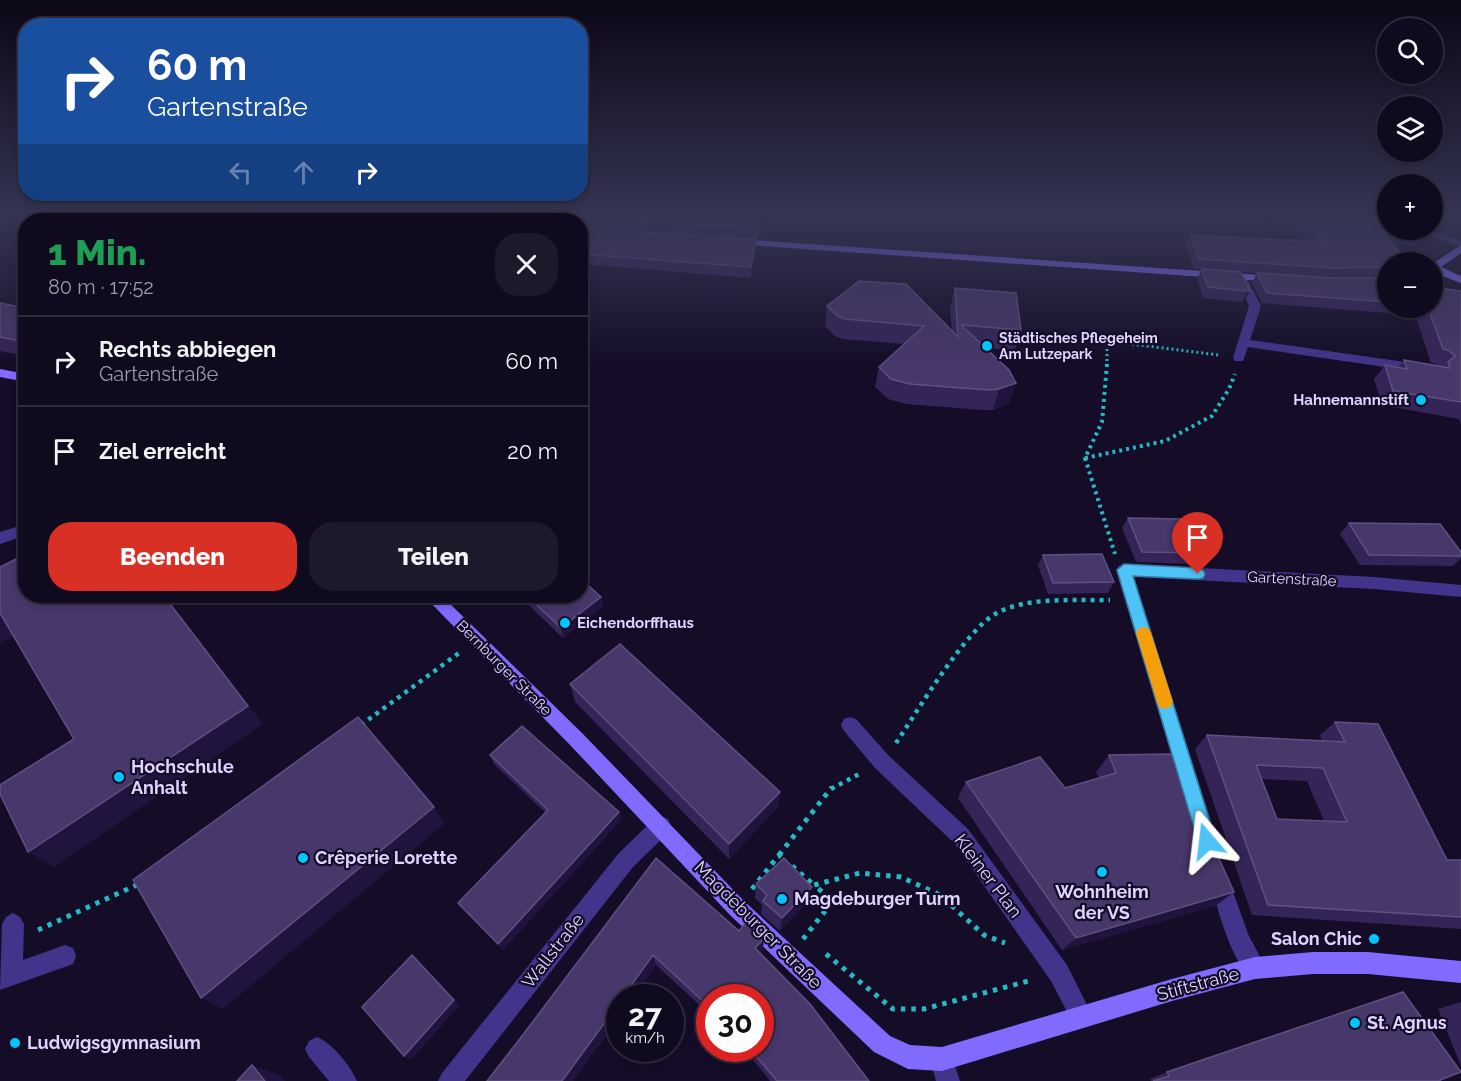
<!DOCTYPE html>
<html lang="de">
<head>
<meta charset="utf-8">
<style>
  body { margin:0; font-family:Raleway,sans-serif; background:#1e182b; color:#f1f3f6; height:100vh; display:flex; flex-direction:column; font-size:22px; white-space:nowrap }
  * { box-sizing:border-box; margin:0 }
  p { font-size:20px; color:#9c9aa4 }
  .icon { flex:none; width:33px; height:33px; fill:none; stroke:currentColor; stroke-width:2; stroke-linecap:round; stroke-linejoin:round }
  .map { position:relative; flex:1; overflow:hidden }
  .details { position:absolute; left:18px; top:213px; width:570px; height:390px; display:flex; flex-direction:column; background:#100a1e; border-radius:24px; box-shadow:0 3px 9px #0003,0 0 0 2px #302b3c }
  .details>* { flex:none }
  .guide { position:absolute; left:18px; top:18px; width:570px; height:183px; border-radius:24px; box-shadow:0 3px 9px #0003,0 0 0 2px #302b3c; background:#1a4fa0; color:#fff; overflow:hidden }
  .tools { position:absolute; left:1377px; top:18px; display:grid; gap:12px }
  .tools a { display:grid; place-items:center; width:66px; height:66px; border-radius:50%; background:#100a1e; box-shadow:0 3px 9px #0003,0 0 0 2px #302b3c; font-size:30px }
  .speed { position:absolute; left:606px; top:984px; display:flex; gap:12px; font-size:30px; font-weight:700; text-align:center }
  .speed>* { display:grid; place-content:center; width:78px; height:78px; border-radius:50%; background:#100a1e; box-shadow:0 3px 9px #0003,0 0 0 2px #302b3c; line-height:1 }
  .speed small { font-size:15px; font-weight:400 }
  .speed .limit { border:9px solid #d22; background:#fff; color:#111 }
  .pin { position:absolute; display:grid; place-items:center; width:51px; height:51px; color:#fff; margin:-62px -26px; border-radius:50% 50% 50% 0; rotate:-45deg; box-shadow:0 0 6px #0007 }
  .pin .icon { rotate:45deg }
  .me { position:absolute; width:66px; margin:-33px; rotate:343deg; stroke-linejoin:round; filter:drop-shadow(0 0 4px #0008) }
  .turn { display:flex; align-items:center; gap:21px; height:126px; padding:0 30px; font-size:27px }
  .turn .icon { width:78px; height:78px; stroke-width:2.5 }
  .turn b { display:block; font-size:42px; line-height:51px }
  .lanes { display:flex; align-items:center; height:57px; padding:0 30px; background:#0003; justify-content:center; gap:30px; direction:ltr }
  .lanes .off { opacity:.35 }
  .round { display:grid; place-items:center; flex:none; width:63px; height:63px; border-radius:24px; background:#1e182b }
  .summary { display:flex; align-items:center; justify-content:space-between; height:102px; padding:0 30px }
  h1 { font-size:36px; font-weight:800; line-height:45px; color:#1e9e55 }
  .button { display:flex; gap:12px; margin-top:auto; padding:12px 30px }
  .button a { flex:1; height:69px; border-radius:24px; background:#d93025; color:#fff; font-size:24px; font-weight:800; line-height:69px; text-align:center }
  .button a+a { background:#1e182b; color:#f1f3f6 }
  ul { padding:0; list-style:none }
  li { display:flex; align-items:center; gap:18px; height:90px; padding:0 30px; border-top:2px solid #302b3c }
  li div { flex:1 }
  li b { display:block; font-size:22px }
  li em { font-style:normal }
  .map>svg:first-child { display:block }
</style>
</head>
<body>
<div class="map">
<svg width="1461" height="1081" viewBox="0 0 1461 1081">
  <rect width="100%" height="100%" fill="#150d28"/>
  <g fill="none" stroke-linecap="round" stroke-linejoin="round">
    <path stroke="#24b9c3" stroke-width="3" stroke-dasharray="2 3" stroke-linecap="butt" d="M1107,366V341L1219,355"/>
    <path stroke="#24b9c3" stroke-width="4" stroke-dasharray="3 4" stroke-linecap="butt" d="M1107,364L1102,422L1085,458L1115,554
      M1085,458L1165,441L1212,416L1229,389L1235,374"/>
    <path stroke="#24b9c3" stroke-width="4.5" stroke-dasharray="4 5" stroke-linecap="butt" d="M361,725L459,653
      M896,743C917,712 966,629 997,613C1029,596 1075,601 1110,600
      M831,789L861,773"/>
    <path stroke="#24b9c3" stroke-width="5" stroke-dasharray="4.5 6" stroke-linecap="butt" d="M779,855L832,787
      M792,866L814,885
      M752,889L779,855L786,861
      M38,930L141,883
      M803,939L833,901L814,885L860,873L901,877L940,895L984,935L1005,943
      M826,954L893,1009H924L1032,980"/>
    <path fill="#42348b" fill-rule="evenodd" d="M1241,274L1246,277L1261,306L1250,340L1419,364L1425,368L1419,372L1248,347L1243,361H1235L1233,358L1249,306L1236,277Z
      M13,913L20,917L24,924L23,960L65,945L73,948L76,956L73,964L0,990L2,924L6,917Z
      M317,1037C333,1044 350,1065 357,1081H329L309,1057L305,1049L309,1041Z"/>
    <path fill="#42348b" fill-rule="evenodd" d="M103,214H115L123,220H112Z
      M1418,230H1431L1461,241V247Z
      M26,524V535L0,544V532Z
      M1124,564L1374,577L1461,585V597L1374,589L1134,577L1215,834L1212,841L1205,844L1198,841L1195,834L1116,570L1119,566Z
      M850,717L856,719L889,756L968,829L1067,965L1093,1017L1090,1025L1082,1028L1074,1025L1051,981L954,843L875,768L844,731L841,725L844,719Z
      M661,816L668,819L671,826L668,833L633,867L465,1081H438L442,1073L619,853L654,819Z
      M1219,870L1226,873L1249,936L1266,968L1263,976L1255,979C1232,969 1217,904 1209,880L1212,873Z
      M942,1047L950,1051L960,1081H936L930,1059L934,1051Z"/>
    <path fill="#816bff" fill-rule="evenodd" d="M738,239L1274,276L1279,279L1274,282L734,244L733,242Z
      M1461,245V253L1441,267L1461,276V283L1432,272V264Z
      M0,369L26,374V382L0,377Z
      M424,596H442L583,734L744,901L890,1036L910,1045L942,1047L1172,979L1255,957L1313,952H1368L1461,961V983L1368,974H1313L1255,979L1172,1001L942,1071L908,1069L874,1052L730,915L571,746Z"/>
  </g>
  <path fill="#352458" fill-rule="evenodd" d="M144,214H205L216,220H153Z
    M332,214H743V217L759,223V233L758,239L580,227V220H333L331,215Z
    M1287,214H1388L1423,236L1416,246L1391,243L1388,262V277L1326,278L1241,272L1250,291L1244,301L1242,302L1203,298L1197,279L1202,269H1194L1186,245L1191,235L1308,241Z
    M1432,214H1461V220L1432,219Z
    M580,228L756,239V249L751,278L580,264Z
    M1257,273L1332,278H1388V308H1432L1461,291V425L1459,419L1382,405L1374,379L1385,365L1398,367L1404,360L1438,366L1436,364L1431,363L1415,314L1414,315L1262,303L1252,283Z
    M955,288L1021,330L1015,350L985,348L1016,383L1009,403L993,410H983L906,404L888,399L875,387L879,367L904,344L843,339L835,336L825,326L827,306L952,331L950,308Z
    M0,303L26,308V356L0,351Z
    M1128,518L1201,553L1194,564L1136,562L1122,528Z
    M1349,523L1461,552V558L1453,566L1360,565L1340,534Z
    M1043,555L1114,582L1108,593L1048,594L1038,565Z
    M519,596H580L601,597L603,607L563,638Z
    M570,684L778,807L729,859L575,702Z
    M1335,722L1447,860H1461V929L1252,915L1195,749L1207,735L1322,741L1320,735ZM1261,779L1307,781L1324,821L1277,819Z
    M490,755L619,812L621,820L503,950L464,910L458,903L546,813L494,764Z
    M1109,755L1234,892L1215,906L1062,950L958,798L966,782L1065,788L1099,778L1096,772Z
    M656,858L739,931L763,949L759,953L869,1081H770L760,1068L741,1048H760L710,998V1016L693,999L656,965L620,998V1016L573,1081H487L519,1040Z
    M756,884L812,887L809,900L780,931L761,914L762,905L755,898Z
    M1461,1002V1066L1438,1009Z
    M1167,1072L1440,1080L1441,1081H1151L1150,1079Z"/>
  <path fill="#20133d" d="M756,239V249L751,278V267Z
    M1247,291H1250L1244,301L1242,302Z
    M1016,383L1009,403L993,410L999,389Z
    M164,596H166L263,724L54,867L28,852Z
    M601,597L603,607L563,638L561,628Z
    M0,613L22,631L0,643Z
    M780,792L778,807L729,859V844Z
    M434,807L445,823L223,1009L201,998Z
    M619,812L621,820L503,950L498,944Z
    M812,887L809,900L780,931L782,918Z
    M1234,892L1215,906L1062,950L1076,938Z
    M764,939L763,949L754,958L755,948Z
    M412,955L460,1005L411,1060L404,1056Z
    M653,955L656,965L633,998H622Z
    M620,1002V1016L573,1081H562Z
    M252,1065L281,1076L285,1081H265Z"/>
  <path fill="#47376a" stroke="#5f5081" stroke-width="1.5" fill-rule="evenodd" d="M152,214H205L216,220H162Z
    M332,214H741V216L759,223L758,229L579,217L576,219L577,220H378L380,219L331,215Z
    M1300,214H1388V230H1419L1423,236L1381,232L1406,259L1407,262H1388V267L1332,268L1199,259L1191,235L1322,242Z
    M580,228L756,239L751,267L580,254Z
    M1202,269L1241,272L1250,291H1247L1208,287Z
    M1257,273L1332,278H1388V302L1267,293Z
    M859,281L906,284L958,337L955,288L1016,293L1021,330L961,325L1009,370L1016,383L999,389L989,390L910,384L891,379L879,367L924,326L845,319L838,316L827,306Z
    M1432,287L1461,291V402L1393,391L1385,365L1407,369L1404,360L1450,368L1448,362L1455,356L1448,350L1443,349L1428,308H1432Z
    M0,303L26,308V342L0,337Z
    M1128,518L1184,519L1201,553L1142,552Z
    M1349,523L1440,524L1461,552V556L1369,555Z
    M26,554V596H164L248,706L28,852L0,794V785L74,739L0,613V567Z
    M1102,554L1114,582L1053,583L1043,555Z
    M580,578L601,597L561,628L527,596H580Z
    M620,644L780,792L729,844L570,684Z
    M358,717L434,807L201,998L133,880Z
    M1335,722L1378,724L1447,860H1461V917L1268,905L1207,735L1345,742ZM1256,765L1323,768L1347,822L1277,819Z
    M522,726L619,812L498,944L458,903L548,810L490,755Z
    M1172,754L1234,892L1076,938L966,782L1040,757L1065,788L1116,773L1109,755Z
    M656,858L739,931L746,922L764,939L755,948L810,1004L869,1081H777L761,1062L748,1048H760V998H710V1008L691,990L653,955L622,998H620V1002L562,1081H487L519,1040Z
    M784,858L812,887L782,918L763,901L767,895L756,884Z
    M412,955L454,1000L404,1056L362,1007Z
    M1403,992L1461,1072L1440,1080L1441,1081H1153L1169,1076L1167,1072Z
    M252,1065L265,1081H237Z"/>
  <linearGradient id="sky" x2="0" y2="1"><stop stop-color="#0c0716"/><stop offset="0.59" stop-color="#353553"/><stop offset="1" stop-color="#353553" stop-opacity="0"/></linearGradient>
  <rect width="1461" height="365" fill="url(#sky)"/>
  <path fill="#4fc3f7" stroke="#337fa1" stroke-width="1.5" d="M1124,564L1198,568L1203,570L1205,574L1203,578L1198,579L1133,576L1216,841L1214,847L1207,850L1201,847L1198,841L1117,570Z"/>
  <path fill="#f59e0b" d="M1144,627L1149,629L1151,633L1173,702L1170,707L1165,709L1159,707L1157,702L1136,633L1138,629Z"/>
  <g fill="#00c6ff" stroke="#150d28" stroke-width="2">
    <circle cx="987" cy="346" r="6"/>
    <circle cx="1421" cy="400" r="6"/>
    <circle cx="565" cy="623" r="6"/>
    <circle cx="119" cy="777" r="6"/>
    <circle cx="303" cy="858" r="6"/>
    <circle cx="1102" cy="872" r="6"/>
    <circle cx="782" cy="899" r="6"/>
    <circle cx="1374" cy="939" r="6"/>
    <circle cx="1355" cy="1023" r="6"/>
    <circle cx="15" cy="1043" r="6"/>
  </g>
  <g text-anchor="middle" stroke-width="4.5" stroke-linejoin="round" paint-order="stroke">
    <g font-size="14" font-weight="bold" fill="#ded4ff" stroke="#150d28" text-anchor="start">
      <text x="999" y="343">Städtisches Pflegeheim<tspan x="999" dy="16">Am Lutzepark</tspan></text>
    </g>
    <g font-size="15" font-weight="bold" fill="#ded4ff" stroke="#150d28" text-anchor="end">
      <text x="1409" y="405">Hahnemannstift</text>
      <text x="577" y="628" text-anchor="start">Eichendorffhaus</text>
    </g>
    <g font-size="15" fill="#ded4ff" stroke="#150d28">
      <text transform="translate(1292 579) rotate(3)" y="5">Gartenstraße</text>
      <text transform="translate(504 668) rotate(45)" y="5">Bernburger Straße</text>
    </g>
    <g font-size="18" font-weight="bold" fill="#ded4ff" stroke="#150d28" text-anchor="start">
      <text x="131" y="773">Hochschule<tspan x="131" dy="21">Anhalt</tspan></text>
      <text x="315" y="864">Crêperie Lorette</text>
      <text x="1102" y="898" text-anchor="middle">Wohnheim<tspan x="1102" dy="21">der VS</tspan></text>
      <text x="794" y="905">Magdeburger Turm</text>
      <text x="1362" y="945" text-anchor="end">Salon Chic</text>
      <text x="1367" y="1029">St. Agnus</text>
      <text x="27" y="1049">Ludwigsgymnasium</text>
    </g>
    <g font-size="18" fill="#ded4ff" stroke="#150d28">
      <text transform="translate(988 876) rotate(53)" y="6">Kleiner Plan</text>
      <text transform="translate(758 925) rotate(45)" y="6">Magdeburger Straße</text>
      <text transform="translate(553 951) rotate(-52)" y="6">Wallstraße</text>
      <text transform="translate(1198 984) rotate(-15)" y="6">Stiftstraße</text>
    </g>
  </g>
</svg>
<div class="tools">
<a><svg class="icon" aria-label="search" viewBox="0 0 24 24"><circle cx="10" cy="10" r="6"/><path d="M15 15l6 6"/></svg></a>
<a><svg class="icon" aria-label="layers" viewBox="0 0 24 24"><path d="M12 4l9 5-9 5-9-5zM3 14l9 5 9-5"/></svg></a>
<a>+</a>
<a>−</a>
</div>
<div class="speed"><div>27<small>km/h</small></div><div class="limit">30</div></div>
<div class="pin" style="left:1198px;top:574px;background:#d93025"><svg class="icon" aria-label="arrive" viewBox="0 0 24 24"><path d="M6 21V4h12l-3 4 3 4H6"/></svg></div>
<svg class="me" style="left:1207px;top:841px" viewBox="-20 -20 40 40"><path d="M0-17L14 15 0 8-14 15z" fill="#4fc3f7" stroke="#fff" stroke-width="4"/></svg>
<div class="guide">
<div class="turn"><svg class="icon" aria-label="right" viewBox="0 0 24 24"><path d="M7 20v-9h11M14 6l5 5-5 5"/></svg><div><b>60 m</b>Gartenstraße</div></div>
<div class="lanes"><svg class="icon off" aria-label="left" viewBox="0 0 24 24"><path d="M17 20v-9H6M10 6l-5 5 5 5"/></svg><svg class="icon off" aria-label="ahead" viewBox="0 0 24 24"><path d="M12 20V5M6 11l6-6 6 6"/></svg><svg class="icon" aria-label="right" viewBox="0 0 24 24"><path d="M7 20v-9h11M14 6l5 5-5 5"/></svg></div>
</div>
<section class="details">
<div class="summary"><div><h1>1 Min.</h1><p>80 m · 17:52</p></div><a class="round"><svg class="icon" aria-label="close" viewBox="0 0 24 24"><path d="M6 6l12 12M18 6L6 18"/></svg></a></div>
<ul>
<li><svg class="icon" aria-label="right" viewBox="0 0 24 24"><path d="M7 20v-9h11M14 6l5 5-5 5"/></svg><div><b>Rechts abbiegen</b><p>Gartenstraße</p></div><em>60 m</em></li>
<li><svg class="icon" aria-label="arrive" viewBox="0 0 24 24"><path d="M6 21V4h12l-3 4 3 4H6"/></svg><div><b>Ziel erreicht</b></div><em>20 m</em></li>
</ul>
<div class="button"><a>Beenden</a><a>Teilen</a></div>
</section>
</div>
</body>
</html>
